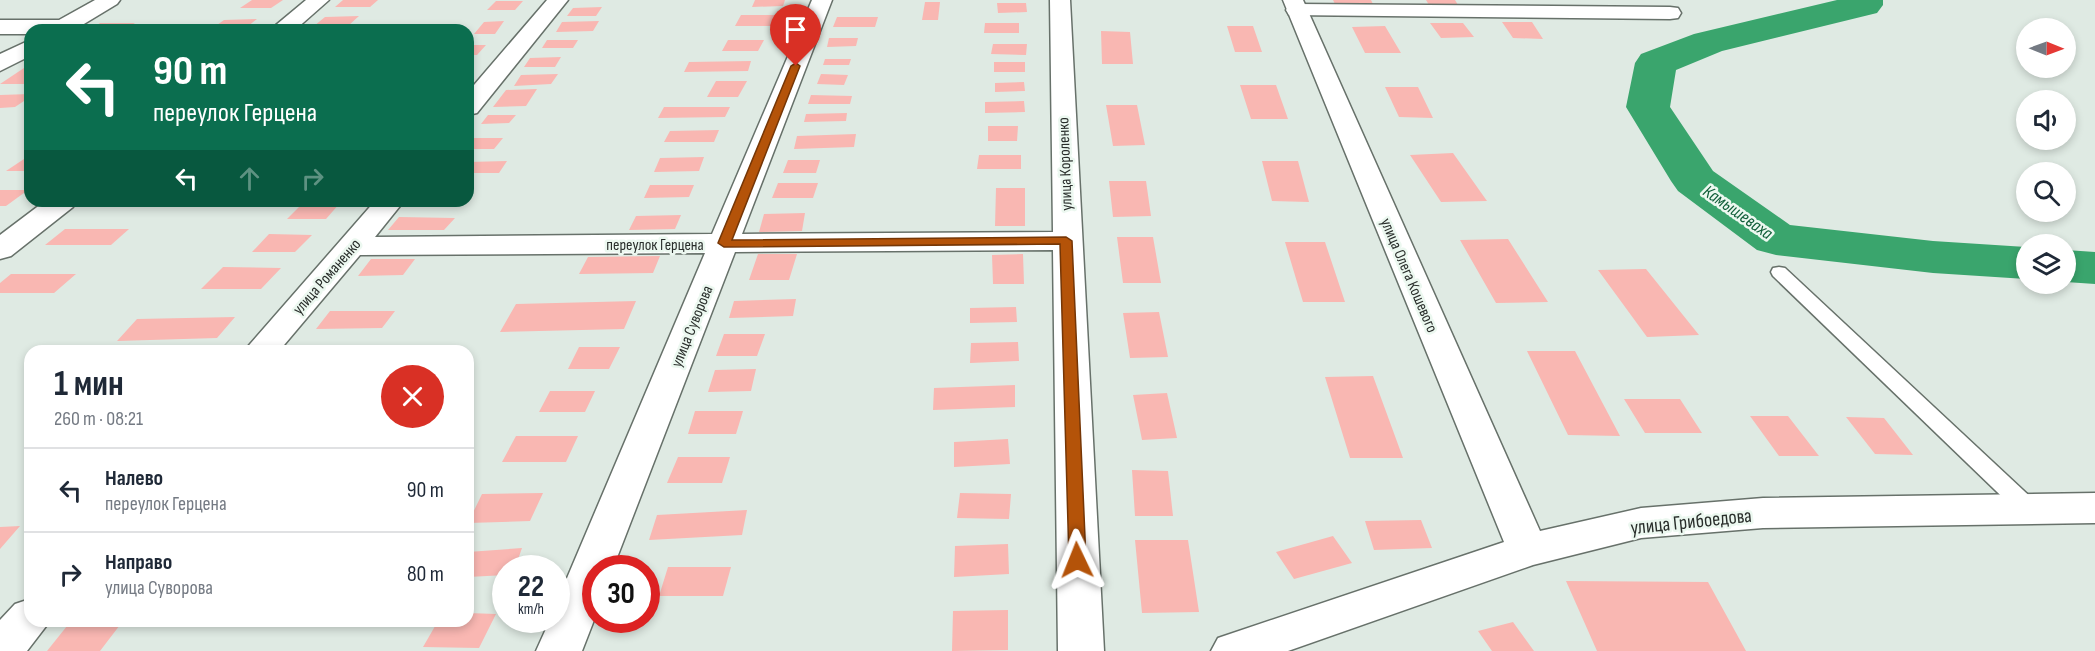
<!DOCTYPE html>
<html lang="ru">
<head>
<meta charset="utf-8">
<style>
  body { margin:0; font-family:"Sofia Sans Condensed",sans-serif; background:#f6f6f7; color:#1f2937; height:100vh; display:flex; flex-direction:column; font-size:22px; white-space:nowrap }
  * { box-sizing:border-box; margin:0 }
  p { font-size:20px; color:#747a83 }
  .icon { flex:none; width:33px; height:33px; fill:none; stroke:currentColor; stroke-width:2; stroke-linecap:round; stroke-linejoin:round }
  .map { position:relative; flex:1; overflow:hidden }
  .sheet { position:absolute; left:24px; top:345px; width:450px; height:282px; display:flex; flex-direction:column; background:#fff; border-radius:18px; box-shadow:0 3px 9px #0003 }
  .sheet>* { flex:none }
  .hud { position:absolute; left:24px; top:24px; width:450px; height:183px; border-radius:18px; box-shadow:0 3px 9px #0003; background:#0b6e4f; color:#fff; overflow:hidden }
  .needle { width:39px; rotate:91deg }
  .buttons { position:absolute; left:2016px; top:18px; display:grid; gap:12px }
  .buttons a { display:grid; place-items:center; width:60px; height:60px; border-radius:50%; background:#fff; box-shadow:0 3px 9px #0003; font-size:30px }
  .speed { position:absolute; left:492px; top:555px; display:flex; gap:12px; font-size:30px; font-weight:700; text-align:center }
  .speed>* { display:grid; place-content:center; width:78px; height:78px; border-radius:50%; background:#fff; box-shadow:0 3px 9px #0003; line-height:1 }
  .speed small { font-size:15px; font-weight:400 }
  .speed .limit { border:9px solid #d22; background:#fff; color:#111 }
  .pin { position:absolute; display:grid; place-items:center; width:51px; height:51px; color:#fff; margin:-62px -26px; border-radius:50% 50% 50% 0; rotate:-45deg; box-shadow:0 0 6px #0007 }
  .pin .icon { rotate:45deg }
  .me { position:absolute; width:66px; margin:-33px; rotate:358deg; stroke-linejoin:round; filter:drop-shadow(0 0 4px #0008) }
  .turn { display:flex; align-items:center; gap:21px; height:126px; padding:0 30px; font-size:27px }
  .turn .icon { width:78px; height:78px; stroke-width:2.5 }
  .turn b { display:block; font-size:42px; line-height:51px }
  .lanes { display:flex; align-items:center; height:57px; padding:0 30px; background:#0003; justify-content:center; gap:30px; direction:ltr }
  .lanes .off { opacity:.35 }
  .round { display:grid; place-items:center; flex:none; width:63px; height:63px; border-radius:32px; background:#f6f6f7 }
  .headline { display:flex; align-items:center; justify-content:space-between; height:102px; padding:0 30px }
  h1 { font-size:36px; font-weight:700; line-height:45px }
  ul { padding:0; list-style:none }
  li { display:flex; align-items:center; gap:18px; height:84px; padding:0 30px; border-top:2px solid #e0e1e3 }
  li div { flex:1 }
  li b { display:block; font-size:22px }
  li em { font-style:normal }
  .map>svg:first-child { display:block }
</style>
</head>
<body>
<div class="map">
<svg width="2095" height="651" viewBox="0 0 2095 651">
  <rect width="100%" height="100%" fill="#dfeae3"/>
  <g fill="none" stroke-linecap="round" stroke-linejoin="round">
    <path fill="#3aa56d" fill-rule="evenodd" d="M1837,0H1883V5L1877,13L1722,51L1676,70L1670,107L1713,171L1790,225L1933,241L2026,247V279L1933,273L1776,255L1757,250L1678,191L1671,181L1626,107L1635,63L1641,54L1694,34Z
      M2066,250L2095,252V284L2066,282Z"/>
  </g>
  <path fill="#f9b7b2" d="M252,0H283L271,8H240Z
    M343,0H378L370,7H335Z
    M755,0H785L783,6L752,7Z
    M1333,0H1371L1374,6H1336Z
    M1426,0H1455L1458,5H1429Z
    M496,1H523L515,10H487Z
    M925,2H940L938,20H922Z
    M997,3H1026L1027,12L998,13Z
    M602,7L596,16H567L573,8Z
    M741,15H776L771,26H735Z
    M359,16L349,25L314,26L325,17Z
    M837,17H878L875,27H833Z
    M257,19L243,30H210L224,20Z
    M504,21L495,34H474L484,22Z
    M599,21L593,31L556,32L562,22Z
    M1502,22H1532L1543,39L1513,38Z
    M100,23H135L124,30H90Z
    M985,23H1019V33H984Z
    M1430,23H1463L1474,37L1441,38Z
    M1227,26H1253L1262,52H1235Z
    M1385,26L1401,53H1365L1352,27Z
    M1101,31L1130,32L1133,64H1102Z
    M829,38H858L856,46L827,47Z
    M547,40H578L573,48H542Z
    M728,40H764L758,51H722Z
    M993,44H1027L1026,55L991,54Z
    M468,45H486L477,55H468Z
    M561,57L555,67H524L530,58Z
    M825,59H851L849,65H823Z
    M751,61L748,71L684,72L689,62Z
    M994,62H1025V72H994Z
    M24,68H30V84H0Z
    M558,74L551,84L514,86L521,75Z
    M821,74L848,75L844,85L817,84Z
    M716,81H747L738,97H707Z
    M1024,82L1025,91L995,92V83Z
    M1240,85H1276L1288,119H1251Z
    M1385,87H1418L1433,118L1399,117Z
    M537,89L526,106L493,107L506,90Z
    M30,94V97L15,107L0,108V95Z
    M811,95L852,96L850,104H808Z
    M1024,101L1025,112L985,113V102Z
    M1106,105H1137L1145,145L1113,146Z
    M664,107H730L725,117L658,118Z
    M847,113L846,121L804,122L806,114Z
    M488,115H516L509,123L481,124Z
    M988,126H1018L1017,141H988Z
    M719,130L714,142H664L670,131Z
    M856,134L854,147L794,149L797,136Z
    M468,138H503L494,149H468Z
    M1453,153L1487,201L1441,202L1410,155Z
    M30,155V171H6Z
    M979,155H1021V169H977Z
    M704,157L699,171L654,172L660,158Z
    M788,160H820L816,173H783Z
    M507,161L499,173H468V162Z
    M1262,161H1298L1309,202L1272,201Z
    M1109,181H1146L1151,216L1113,217Z
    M778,183H818L813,198H772Z
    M650,185H694L689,197L644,198Z
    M996,188H1025V226H995Z
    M0,190H28L6,206H0Z
    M102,201H156L152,204L97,205Z
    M303,203H340L326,219H287Z
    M805,213L802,231L759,232L764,214Z
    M681,215L675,229L629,230L636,216Z
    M399,217L455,218L444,230H388Z
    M65,229H129L111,245H45Z
    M269,234L312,235L295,252H252Z
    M1117,237H1153L1161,283H1123Z
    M1508,239L1548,302L1496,303L1460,240Z
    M1285,242H1325L1345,302H1303Z
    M758,254H797L789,280H749Z
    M1023,254L1024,284H993L992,255Z
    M660,256L653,273L579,274L588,257Z
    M371,259H415L403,275L358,276Z
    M223,267L281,268L261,289H201Z
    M1646,269L1699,335L1647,337L1598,270Z
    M11,274H76L54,293H0V283Z
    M796,299L793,316L729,318L734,301Z
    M636,301L624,329L500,332L516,304Z
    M1016,307L1017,322L970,323V308Z
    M330,311H395L382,328L316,329Z
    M1159,312L1168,357L1130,358L1123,313Z
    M235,317L217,338L117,341L137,319Z
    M724,334H765L757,356H716Z
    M1018,342L1019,361L970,363L971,343Z
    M343,346L339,351H295L298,347Z
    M579,347H620L609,369H568Z
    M1527,351H1575L1620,436L1568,435Z
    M756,369L751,391L708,392L715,370Z
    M1373,376L1403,458H1350L1325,377Z
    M1015,385V407L933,410L934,388Z
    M550,391H595L585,412H539Z
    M1167,393L1177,438L1142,440L1133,395Z
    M1624,399H1680L1702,433H1645Z
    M695,411H743L736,434H688Z
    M1750,416H1788L1819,456H1779Z
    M1846,417L1884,418L1913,455L1875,454Z
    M516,436H578L566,462H502Z
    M1008,439L1010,464L954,467V442Z
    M678,457H730L722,483H667Z
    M1132,470L1168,471L1173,516H1135Z
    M543,493L530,521L468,523L482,494Z
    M960,493L1011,494L1009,519L957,518Z
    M747,510L742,535L649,540L657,515Z
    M1421,520L1432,548L1374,550L1365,521Z
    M20,526L0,549V527Z
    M1333,536L1352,563L1294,579L1276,552Z
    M1135,540H1188L1199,612L1142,613Z
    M1008,544L1009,574L954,577L955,546Z
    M522,548L515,568H506V575L468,577V552Z
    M668,567H731L723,596H659Z
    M1566,581L1708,582L1746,651H1597Z
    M1008,610V650L952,651L953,611Z
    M468,613L496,614L479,648L423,647L438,621H468Z
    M71,621H123L100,651H47Z
    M1513,622L1534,651H1492L1478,631Z"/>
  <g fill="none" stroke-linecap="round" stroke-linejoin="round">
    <defs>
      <path id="service" d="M1779,267L1785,268L2037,503L2040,509L2037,515L2029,517L2021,515L1773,276L1771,272L1773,268Z"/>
      <path id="minor" d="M95,0H120L117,4L74,30H30V34H0V20H59Z
        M306,0H329L295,30H270Z
        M547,0H568L477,113L468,115V92Z
        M812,0H832L742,234L1053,232L1050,0H1070L1104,651H1058L1053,250L735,252L613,568H596V615L582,651H536L550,620H556V604L705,253L360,255L279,351H244L375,201H404L375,237L712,234Z
        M1297,4L1670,7L1678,8L1681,13L1678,18L1670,19L1289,15L1286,10L1289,5Z
        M30,40V56L0,71V54Z
        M45,201H77L73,207L11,256L0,259V235Z
        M30,599V621H50L27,651H0V620L15,604Z"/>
      <path id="tertiary" d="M1283,0H1303L1540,531L1641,508L1763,498L2095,493V523L1763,528L1641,538L1533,565L1288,651H1211L1218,638L1504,542Z"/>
    </defs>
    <use href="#service" stroke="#67716a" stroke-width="3"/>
    <use href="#minor" stroke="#67716a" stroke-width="3"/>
    <use href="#tertiary" stroke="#67716a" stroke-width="3"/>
    <use href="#service" fill="#fff" fill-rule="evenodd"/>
    <use href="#minor" fill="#fff" fill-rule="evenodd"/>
    <use href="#tertiary" fill="#fff" fill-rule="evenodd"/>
  </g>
  <path fill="#b45309" stroke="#753606" stroke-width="1.5" d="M796,63L800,66L732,240L1066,237L1072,241L1086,560L1084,565L1077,567L1071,565L1069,560L1060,244L724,247L718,243L791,66Z"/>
  <g text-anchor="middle" stroke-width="5" stroke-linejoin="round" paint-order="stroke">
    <g font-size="16" fill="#292e2b" stroke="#ecf8f0">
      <text transform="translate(1064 164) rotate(-92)" y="6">улица Короленко</text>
      <text x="655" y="250">переулок Герцена</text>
      <text transform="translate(1410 275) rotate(67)" y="6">улица Олега Кошевого</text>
      <text transform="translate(326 276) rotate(-49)" y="6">улица Романенко</text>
      <text transform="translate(691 326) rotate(-68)" y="6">улица Суворова</text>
    </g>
    <g font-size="18" font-style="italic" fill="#105e39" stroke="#ecf8f0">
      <text transform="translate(1738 212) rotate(35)" y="6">Камышеваха</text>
    </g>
    <g font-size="20" fill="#292e2b" stroke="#ecf8f0">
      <text transform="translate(1691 521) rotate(-6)" y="7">улица Грибоедова</text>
    </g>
  </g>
</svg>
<div class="buttons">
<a><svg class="needle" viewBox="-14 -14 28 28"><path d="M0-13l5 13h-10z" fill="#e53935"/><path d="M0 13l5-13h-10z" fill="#747a83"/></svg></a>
<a><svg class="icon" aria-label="sound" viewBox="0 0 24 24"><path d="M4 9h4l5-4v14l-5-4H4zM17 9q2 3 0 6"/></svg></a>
<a><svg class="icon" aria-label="search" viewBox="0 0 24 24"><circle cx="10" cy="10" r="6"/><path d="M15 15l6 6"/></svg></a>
<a><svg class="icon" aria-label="layers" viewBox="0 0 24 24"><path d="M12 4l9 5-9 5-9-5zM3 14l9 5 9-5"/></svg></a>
</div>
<div class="speed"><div>22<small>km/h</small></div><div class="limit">30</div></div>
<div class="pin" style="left:796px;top:66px;background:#d93025"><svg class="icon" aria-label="arrive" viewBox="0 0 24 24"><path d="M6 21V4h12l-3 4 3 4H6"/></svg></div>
<svg class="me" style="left:1077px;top:560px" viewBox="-20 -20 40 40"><path d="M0-17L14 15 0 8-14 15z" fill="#b45309" stroke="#fff" stroke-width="4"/></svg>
<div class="hud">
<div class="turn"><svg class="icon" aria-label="left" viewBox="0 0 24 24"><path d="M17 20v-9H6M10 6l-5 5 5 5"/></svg><div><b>90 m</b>переулок Герцена</div></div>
<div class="lanes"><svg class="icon" aria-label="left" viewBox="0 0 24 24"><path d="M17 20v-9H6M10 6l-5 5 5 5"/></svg><svg class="icon off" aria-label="ahead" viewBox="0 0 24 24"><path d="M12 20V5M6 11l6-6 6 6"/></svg><svg class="icon off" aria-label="right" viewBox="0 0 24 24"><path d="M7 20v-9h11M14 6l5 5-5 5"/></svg></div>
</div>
<section class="sheet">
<div class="headline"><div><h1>1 мин</h1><p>260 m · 08:21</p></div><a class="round" style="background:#d93025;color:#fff"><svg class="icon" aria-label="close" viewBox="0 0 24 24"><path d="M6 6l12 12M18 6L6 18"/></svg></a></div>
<ul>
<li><svg class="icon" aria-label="left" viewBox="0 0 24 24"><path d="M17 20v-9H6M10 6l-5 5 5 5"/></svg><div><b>Налево</b><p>переулок Герцена</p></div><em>90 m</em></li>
<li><svg class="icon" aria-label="right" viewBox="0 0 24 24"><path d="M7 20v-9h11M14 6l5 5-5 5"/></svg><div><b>Направо</b><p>улица Суворова</p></div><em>80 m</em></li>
</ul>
</section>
</div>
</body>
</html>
